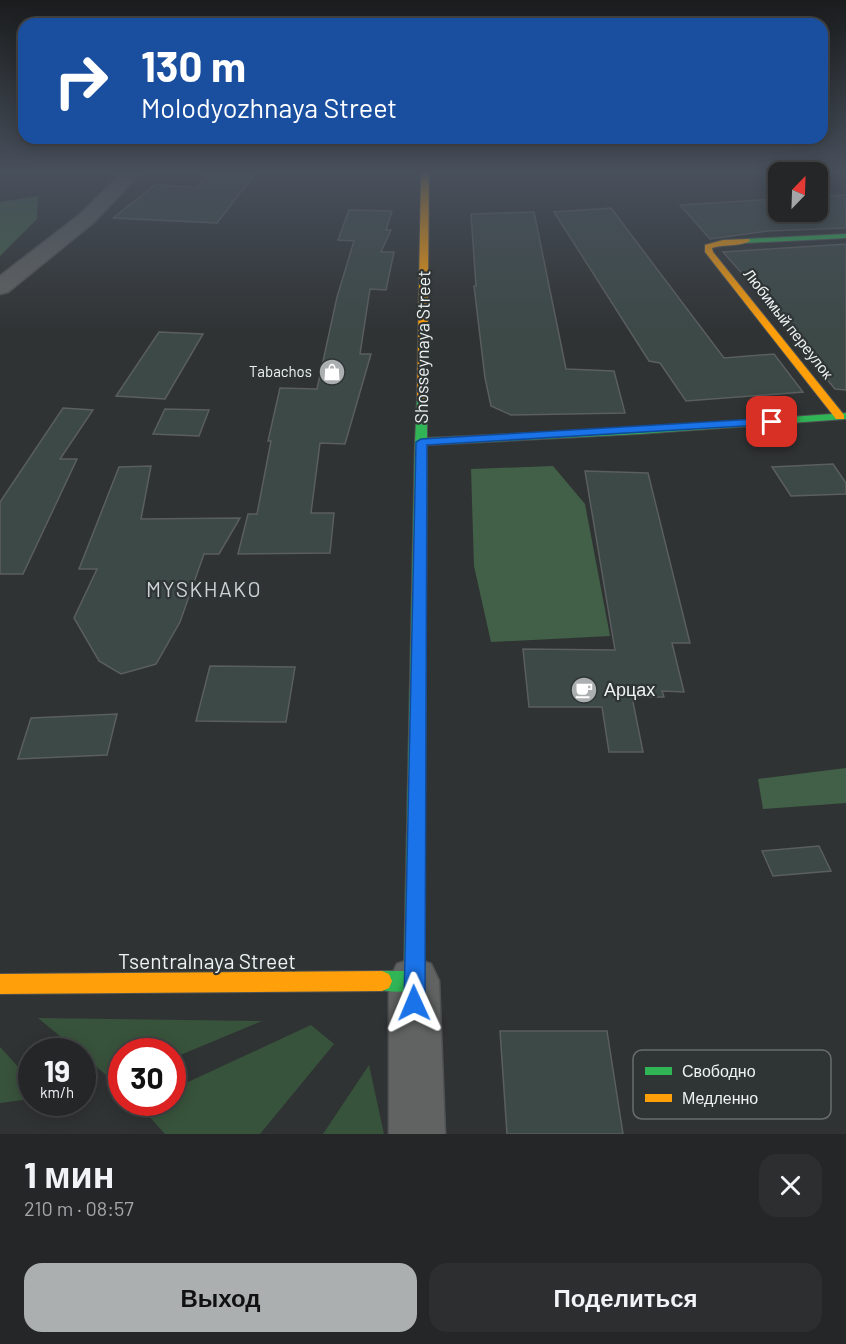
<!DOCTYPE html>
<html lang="ru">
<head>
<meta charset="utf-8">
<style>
  body { margin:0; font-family:Barlow,sans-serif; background:#2c2e2f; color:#f1f3f6; height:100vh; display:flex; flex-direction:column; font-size:22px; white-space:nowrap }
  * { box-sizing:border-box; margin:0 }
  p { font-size:20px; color:#a3a5a7 }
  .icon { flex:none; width:33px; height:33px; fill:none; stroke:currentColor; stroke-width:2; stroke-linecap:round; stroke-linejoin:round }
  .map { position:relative; height:1134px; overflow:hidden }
  .drawer { display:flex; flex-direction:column; background:#242627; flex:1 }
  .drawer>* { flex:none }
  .hud { position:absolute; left:18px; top:18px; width:810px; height:126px; border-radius:18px; box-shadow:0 3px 15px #0003,0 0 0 2px #414344; background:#1a4fa0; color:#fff; overflow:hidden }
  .needle { width:39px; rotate:23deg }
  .tools { position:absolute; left:768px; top:162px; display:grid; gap:12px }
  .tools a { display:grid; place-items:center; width:60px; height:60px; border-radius:12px; background:#242627; box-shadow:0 3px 15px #0003,0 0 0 2px #414344; font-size:30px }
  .speed { position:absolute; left:18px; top:1038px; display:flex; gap:12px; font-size:30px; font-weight:700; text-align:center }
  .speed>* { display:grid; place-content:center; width:78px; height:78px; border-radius:50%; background:#242627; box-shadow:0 3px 15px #0003,0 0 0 2px #414344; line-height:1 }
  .speed small { font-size:15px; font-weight:400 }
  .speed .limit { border:9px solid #d22; background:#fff; color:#111 }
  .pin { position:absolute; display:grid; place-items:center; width:51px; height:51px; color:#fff; margin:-26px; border-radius:12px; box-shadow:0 3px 9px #0006 }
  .me { position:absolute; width:66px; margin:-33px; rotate:359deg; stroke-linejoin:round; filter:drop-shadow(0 0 4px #0008) }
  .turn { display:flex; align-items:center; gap:21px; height:126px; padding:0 24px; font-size:27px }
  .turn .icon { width:78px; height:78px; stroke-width:2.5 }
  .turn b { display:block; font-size:42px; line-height:51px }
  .round { display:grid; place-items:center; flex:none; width:63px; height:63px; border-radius:18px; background:#2c2e2f }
  .headline { display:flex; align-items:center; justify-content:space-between; height:102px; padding:0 24px }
  h1 { font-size:36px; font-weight:700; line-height:45px }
  .button { display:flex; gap:12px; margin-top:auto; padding:12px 24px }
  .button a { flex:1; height:69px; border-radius:18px; background:#acafb0; color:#111; font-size:24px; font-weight:700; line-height:69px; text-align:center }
  .button a+a { background:#2c2e2f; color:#f1f3f6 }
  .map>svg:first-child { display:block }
</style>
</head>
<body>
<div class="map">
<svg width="846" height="1134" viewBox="0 0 846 1134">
  <rect width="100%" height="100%" fill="#303334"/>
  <path fill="#38533c" d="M38,1018L262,1021L173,1058L172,1052H122L121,1079L114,1082L83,1055L82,1052L78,1051Z
    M311,1025L334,1044L260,1134H165L138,1104L172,1102L173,1089Z
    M0,1047L31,1081V1099L0,1103Z
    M369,1065L384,1134H323Z"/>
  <path fill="#426047" d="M38,196L37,219L0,256V202Z
    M553,466L585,504L610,636L491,642L474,566L471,469Z
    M846,768V803L763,809L758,779Z"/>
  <path fill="#3c4947" stroke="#5b5e5e" stroke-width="1.5" d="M209,172L255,174L217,223L113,218L156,184L197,188Z
    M846,195V228L767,231L710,239L680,205L778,199V212H818V197Z
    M611,208L724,358L774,354L803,392L686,401L660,363L649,361L554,212Z
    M349,210L392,211L386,230H391L381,252H394L386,290L370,289L360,354H371L345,444L320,443L311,513H334L330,553L238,554L248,514H257L271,441H268L280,388L317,389L337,297L354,241L338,240Z
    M534,212L566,369L614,371L625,413L511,415L491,406L485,378L474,286H476L471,214Z
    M846,244V390L835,389L804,352H812L723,252Z
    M159,332L203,334L165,399L116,396Z
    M63,408L93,410L60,459H77L23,574H0V502Z
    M165,409L209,410L199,436L153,434Z
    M833,464L846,483V494L791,496L772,467Z
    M151,466L141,519L240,518L219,554H204L180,622L156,664L121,674L99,661L74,618L97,569H79L119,467Z
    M585,471L648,473L690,643H672L684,692L662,691L664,697H632L643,752H609L602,707H529L523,649L615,650Z
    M210,666L295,667L286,722L196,721Z
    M117,714L107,755L18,759L31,718Z
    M819,846L831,871L773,876L762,851Z
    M500,1031H607L623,1134H507Z"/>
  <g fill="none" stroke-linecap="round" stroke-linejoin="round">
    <defs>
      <path id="street" d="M123,172H142L93,223L8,292L0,294V276L79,215Z
        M414,958L431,964L439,981L445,1134H389V981L397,964Z"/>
      <path id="fast" d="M846,234V238L746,243L742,241L746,239Z
        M422,397L427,400V438L638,428L846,413V419L638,434L427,445L424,981L421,988C408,993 388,993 375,988L372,981L375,974L382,971H404L415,442L417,400Z"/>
      <path id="slow" d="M421,172H429L427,400L422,403L417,400Z
        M749,239L750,241C740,247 724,244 712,248L713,252L844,415V419H836L705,252V245L723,240Z
        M382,971L389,974L392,981L389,988L382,991L0,994V974Z"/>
    </defs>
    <use href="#street" stroke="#4f5252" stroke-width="3"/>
    <use href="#fast" stroke="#4f5252" stroke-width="2"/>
    <use href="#slow" stroke="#4f5252" stroke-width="2"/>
    <use href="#street" fill="#616363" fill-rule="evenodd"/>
    <use href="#fast" fill="#30b455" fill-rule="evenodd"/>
    <use href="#slow" fill="#ff9f0a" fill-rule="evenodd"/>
  </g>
  <linearGradient id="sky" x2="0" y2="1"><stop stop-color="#1a1c1d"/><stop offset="0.52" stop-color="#48505c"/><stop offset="1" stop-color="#48505c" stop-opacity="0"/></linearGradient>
  <rect width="846" height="331" fill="url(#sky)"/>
  <path fill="#1a73e8" stroke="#114b97" stroke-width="1.5" d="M772,418L778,422L776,424L427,445L425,1003L422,1010L414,1013L407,1010L404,1003L416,442L421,439Z"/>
  <defs>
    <symbol id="shop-disc" viewBox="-11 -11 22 22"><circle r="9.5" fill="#acafb0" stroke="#2f3435"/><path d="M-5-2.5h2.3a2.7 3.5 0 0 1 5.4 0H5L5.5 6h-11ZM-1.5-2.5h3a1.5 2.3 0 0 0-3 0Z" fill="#fff"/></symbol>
    <symbol id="cafe-disc" viewBox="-11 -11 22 22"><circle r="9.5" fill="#acafb0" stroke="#2f3435"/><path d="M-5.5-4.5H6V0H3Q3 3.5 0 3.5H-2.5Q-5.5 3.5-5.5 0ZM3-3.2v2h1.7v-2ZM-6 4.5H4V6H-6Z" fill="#fff"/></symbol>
  </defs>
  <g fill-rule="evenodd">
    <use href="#shop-disc" x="317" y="357" width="30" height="30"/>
    <use href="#cafe-disc" x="569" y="675" width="30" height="30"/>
  </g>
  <g text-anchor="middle" stroke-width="4.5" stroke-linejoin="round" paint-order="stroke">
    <g font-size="15" fill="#eef2f2" stroke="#2f3435">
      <text transform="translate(788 324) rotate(52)" y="5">Любимый переулок</text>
    </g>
    <g font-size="15" fill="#eef2f2" stroke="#2f3435" text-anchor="end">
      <text x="312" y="377">Tabachos</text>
    </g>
    <g font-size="18" fill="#eef2f2" stroke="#2f3435">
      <text transform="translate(423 347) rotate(-89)" y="6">Shosseynaya Street</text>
    </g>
    <g font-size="18" fill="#eef2f2" stroke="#2f3435" text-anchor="start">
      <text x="604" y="696">Арцах</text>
    </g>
    <g font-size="21" letter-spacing="1.5" fill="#cdd3d4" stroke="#2f3435">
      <text x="204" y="597">MYSKHAKO</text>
    </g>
    <g font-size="21" fill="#eef2f2" stroke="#2f3435">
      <text x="207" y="969">Tsentralnaya Street</text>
    </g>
  </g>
  <rect x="633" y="1050" width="198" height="69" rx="9" fill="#2f3435" stroke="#686d6e" stroke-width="1.5"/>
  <rect x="645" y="1067" width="27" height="8" fill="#30b455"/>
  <rect x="645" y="1094" width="27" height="8" fill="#ff9f0a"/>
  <g font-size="16" fill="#eef2f2">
    <text x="682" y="1077">Свободно</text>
    <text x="682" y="1104">Медленно</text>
  </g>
</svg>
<div class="tools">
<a><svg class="needle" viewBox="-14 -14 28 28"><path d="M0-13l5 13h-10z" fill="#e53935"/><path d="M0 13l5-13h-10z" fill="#a3a5a7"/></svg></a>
</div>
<div class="speed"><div>19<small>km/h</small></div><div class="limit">30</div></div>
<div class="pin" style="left:772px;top:422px;background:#d93025"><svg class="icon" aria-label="arrive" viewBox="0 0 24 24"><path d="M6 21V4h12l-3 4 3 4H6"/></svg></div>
<svg class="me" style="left:414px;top:1003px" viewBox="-20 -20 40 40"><path d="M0-17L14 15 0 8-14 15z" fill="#1a73e8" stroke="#fff" stroke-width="4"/></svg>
<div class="hud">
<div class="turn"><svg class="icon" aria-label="right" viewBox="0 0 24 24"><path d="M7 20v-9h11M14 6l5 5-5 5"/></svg><div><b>130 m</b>Molodyozhnaya Street</div></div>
</div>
</div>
<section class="drawer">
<div class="headline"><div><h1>1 мин</h1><p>210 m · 08:57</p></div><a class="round"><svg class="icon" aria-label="close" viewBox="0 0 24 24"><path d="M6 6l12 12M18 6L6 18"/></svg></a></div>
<div class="button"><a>Выход</a><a>Поделиться</a></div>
</section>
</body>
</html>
